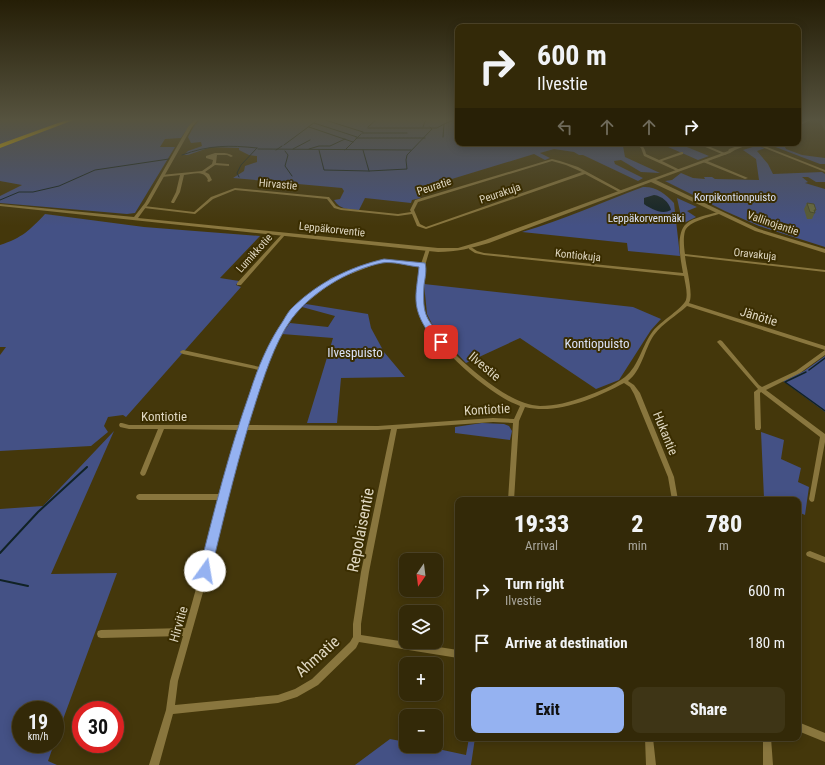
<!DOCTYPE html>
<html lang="en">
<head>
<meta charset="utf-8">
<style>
  body { margin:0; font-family:"Roboto Condensed",sans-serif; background:#3e3516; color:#f1f3f6; height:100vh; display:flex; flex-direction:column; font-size:15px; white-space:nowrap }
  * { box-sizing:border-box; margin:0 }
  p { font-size:13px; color:#a9a69c }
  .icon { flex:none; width:22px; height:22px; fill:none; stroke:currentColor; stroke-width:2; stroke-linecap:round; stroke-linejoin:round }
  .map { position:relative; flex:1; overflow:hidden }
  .side { position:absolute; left:455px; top:497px; width:346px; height:244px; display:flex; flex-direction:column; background:#332908; border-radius:8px; box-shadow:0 2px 10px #0003,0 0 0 1px #4e4529 }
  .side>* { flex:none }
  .top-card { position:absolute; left:455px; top:24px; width:346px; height:122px; border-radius:8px; box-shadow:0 2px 10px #0003,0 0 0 1px #4e4529; background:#332908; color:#f1f3f6; overflow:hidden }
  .needle { width:26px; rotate:194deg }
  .buttons { position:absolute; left:399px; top:553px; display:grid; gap:8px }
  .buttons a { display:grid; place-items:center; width:44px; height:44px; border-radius:8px; background:#332908; box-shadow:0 2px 10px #0003,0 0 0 1px #4e4529; font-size:20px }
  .speed { position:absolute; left:12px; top:701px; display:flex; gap:8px; font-size:20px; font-weight:700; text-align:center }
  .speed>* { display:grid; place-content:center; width:52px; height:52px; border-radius:50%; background:#332908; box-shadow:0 2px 10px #0003,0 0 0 1px #4e4529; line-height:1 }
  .speed small { font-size:10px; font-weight:400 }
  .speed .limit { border:6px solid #d22; background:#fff; color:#111 }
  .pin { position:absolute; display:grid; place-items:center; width:34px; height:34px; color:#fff; margin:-17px; border-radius:8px; box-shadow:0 2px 6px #0006 }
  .me { position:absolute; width:44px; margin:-22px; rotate:13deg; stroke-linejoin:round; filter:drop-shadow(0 0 3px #0008) }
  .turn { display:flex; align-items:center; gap:14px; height:84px; padding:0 16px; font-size:18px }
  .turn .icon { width:52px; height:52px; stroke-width:2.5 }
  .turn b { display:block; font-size:28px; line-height:34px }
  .lanes { display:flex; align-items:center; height:38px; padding:0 16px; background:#0003; justify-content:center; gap:20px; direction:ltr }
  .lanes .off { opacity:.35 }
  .eta { display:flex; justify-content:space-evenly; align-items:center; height:68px; text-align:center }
  .eta b { font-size:24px; font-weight:800; line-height:28px }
  .primary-button { display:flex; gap:8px; margin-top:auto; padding:8px 16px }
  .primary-button a { flex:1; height:46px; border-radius:8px; background:#95b2f1; color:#111; font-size:16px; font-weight:800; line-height:46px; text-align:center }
  .primary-button a+a { background:#3e3516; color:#f1f3f6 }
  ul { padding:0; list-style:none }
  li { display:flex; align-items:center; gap:12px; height:52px; padding:0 16px }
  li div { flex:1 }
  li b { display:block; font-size:15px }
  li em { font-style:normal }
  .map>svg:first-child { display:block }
</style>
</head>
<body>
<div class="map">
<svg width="825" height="765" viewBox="0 0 825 765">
  <rect width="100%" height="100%" fill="#44370b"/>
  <path fill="#445185" d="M0,119H194L181,138L165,139L160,147H175L135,213L127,214L0,203V196L22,185L0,181Z
    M201,119H458V143H619L623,146L625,157L660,173L641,172L621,160L614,161L615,164L643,178L638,181L583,155H579L574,152L554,149L540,153L550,158L545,160L534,154L419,189L417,195L421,198L412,200L411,203L365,198L359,210C349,209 340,210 334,200L340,199L344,191L342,188L233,178L244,171L245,166L257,162V156L249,155L239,150V148L211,147L188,155H184L188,151L202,146L201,142L191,143L188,137L194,126Z
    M659,143H677L709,156L698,160Z
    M765,143H783L786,149L802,155L825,158V164H820Z
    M756,146L765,148L757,151L768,164L773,174L822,172L825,174V182H816L808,177H802L808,182L805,183L825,189V247L759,226L725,211L665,181L672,180L681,173L693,178L705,179L704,177H712L715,179L759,180L756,159L743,150Z
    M643,187C655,186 666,194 674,203L680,256L628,251L627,243L522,232C563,220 602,202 643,187Z
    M677,198L697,207L687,211L696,217L684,223L682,221Z
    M45,214L144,227L260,236L220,278L239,281L236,285L241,287L126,417L123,415L108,417L104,426L108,432L91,446L0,451V355L6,347H0V245C22,238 30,230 45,214Z
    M424,284L633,307L661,319L651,330L619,380L596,389L520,338L466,363L435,330L427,314Z
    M306,304L368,314L371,328L384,352L405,377L341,378L337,423H307L333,338L282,334L290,323L328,327L335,316L302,307Z
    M825,356V412L783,381L804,371Z
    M482,423L504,424L509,426L512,431L510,440L455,433V427Z
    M114,431L51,574L117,573L55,741V710H21V744H54L48,761L57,765H0V509L43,506Z
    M761,432L784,440L781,459L801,468L798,482L809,487L805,515L798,512V500H768L764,498Z
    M469,738H475L471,765H355L390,739L406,742V746H424L466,755Z"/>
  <path fill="#112225" d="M654,195C662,196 669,202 671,210C662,215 651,209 644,204V198Z"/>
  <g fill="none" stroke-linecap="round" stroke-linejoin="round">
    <path stroke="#112225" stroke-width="1" d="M322,119L363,132
      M314,123L357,137
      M309,127L353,142
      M368,127L377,119
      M423,127L426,119
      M368,128H437L444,124
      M362,133H407
      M443,137L444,124L456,119
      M356,138H425
      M284,145L319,119
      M258,149L411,150
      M293,149L310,140
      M309,149L319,146H330L345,139
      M276,150L282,146
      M319,150L324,170L369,171L407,169L406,160L407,155L432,129L430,127
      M345,150L361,134
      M363,150L369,171
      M285,151L288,155L285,166L292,176
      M182,155C209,145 229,145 257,148
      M239,177L237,173L241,165L257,148
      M0,200L19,192H33L59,186L95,170L169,159"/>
    <path stroke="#112225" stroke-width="1.5" d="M809,370L825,358
      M806,372L785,382L825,411"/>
    <path stroke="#112225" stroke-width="2" d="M0,553L38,512L87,467
      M0,580L28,586"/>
    <path fill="#89763e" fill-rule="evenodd" d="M635,143C642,143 645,148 646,154L659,160L681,152H683V154L662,161L680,170L677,171L644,156L641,148Z
      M696,143H701L727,154L724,155Z
      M752,143H757L825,170V172Z
      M215,153C221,153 228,152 233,156L231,157L227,155H217L216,163L228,164H229V166L215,165L205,172L209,174L212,180L209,182L207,181L208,180C204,170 193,174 184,175L180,192L174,203H172L171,202L176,192L180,175L162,177H161V175L202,171L212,164L213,160L206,158V156Z
      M552,159L560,161L578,167L622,191L619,192L585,174L426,229L417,226L412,214L398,216L341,210L334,208L327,199L235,190L213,199L195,214L144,208L142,207L144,206L194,212L211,197L235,188L328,197H329L336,206L341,208L398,214L411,212L410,210L415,200ZM552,161L566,165L582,172L426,227L420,224L414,210L418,202Z
      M703,160H705L748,178L745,179L703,162Z
      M718,212H719V214C710,217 689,221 685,231C683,238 684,247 685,254L825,270V272L685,256C686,267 694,295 689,303L825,346V350L687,306C676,316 663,323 654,335C644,350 642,370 628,381L634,385L640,393L674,477L678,500H672L668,477L634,394L630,387L624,383C596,398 557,415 525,407L519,421L514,500H508L513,423L493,422L397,429L369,572L361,624V635L458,650V658L359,642L356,648L318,685L297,697L278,703L173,714L159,765H149L166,710L170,681L183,636L101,638L98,637L97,634L98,631L101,630L185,628L201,571L218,500H139L137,499L136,497L137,495L139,494H220L238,430L164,429L146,473L145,475L143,476L141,475L140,473L158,429H129L120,427L119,425L120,423H122L129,425H240L259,370L183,354L181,353L180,352L181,351L183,350L260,367L274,337L293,308L331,278L376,261L384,260L421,264L426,249L428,248L430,249C424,268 418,289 423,308C428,328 444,343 458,357C478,375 512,405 540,406C555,406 570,402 584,397C598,392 613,386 625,377C639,366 642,345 653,331C660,322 683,308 686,300C688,293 685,283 684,276L484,255L475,253L469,249V247H471L477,251L484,253L683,273C681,261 675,234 686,224C694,217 708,215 718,212ZM384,262L421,266C417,282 414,299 420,314C431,343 490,396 520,406L514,419L493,418L378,426L246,425L265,369L280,337L297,310L335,280L379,263ZM391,429L361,572L353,624V637L350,642L312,679L295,689L278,695L175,705L178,681L209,571L225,497L244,430H378Z
      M282,234H283L285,235L241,285H237V283Z
      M720,340L722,341L759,385L762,387L796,371L825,350V355L800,373L766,390L825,434V442L814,501L812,502L810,501L809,499L820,437L761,392L760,393L761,428L760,430H756L755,428L754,392L758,389L718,343L717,342L718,341Z
      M810,551L825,557V563L807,556L806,554L807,552Z
      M798,722L825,733V742L798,731Z
      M645,738H653L656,765H646Z
      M763,738H771L773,765H763Z"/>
    <path fill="#89763e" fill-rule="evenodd" d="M195,119H199L192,127L149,203L138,218L438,248H458L485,240L728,151L729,149L746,143H752L735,150L730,153L656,180L759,229L825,249V253L755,231L651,182L489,243C472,248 456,252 438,252L0,206V204L134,217L145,203L188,127Z
      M809,119H813L798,126V124Z"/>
    <path fill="#f7c800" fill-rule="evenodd" d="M69,119H76L0,148V144Z"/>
  </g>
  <path fill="#595c37" d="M823,119H825V131L821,123Z
    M807,203L816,210L812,219H807L804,209Z"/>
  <path fill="#686b40" stroke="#494b2d" d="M807,203L814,204L816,210H814L815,213L810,212Z"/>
  <linearGradient id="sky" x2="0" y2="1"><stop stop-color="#251e06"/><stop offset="0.53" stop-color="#56533f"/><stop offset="1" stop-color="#56533f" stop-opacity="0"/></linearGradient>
  <rect width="825" height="226" fill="url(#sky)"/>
  <path fill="#95b2f1" stroke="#61749d" d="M384,259L425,263C427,270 425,278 424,285C422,318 427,318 445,342L441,345C435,343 430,337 428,332C411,306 416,296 419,267C408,266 393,261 382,263C352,269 319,288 299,310C279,331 267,368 258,395C239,453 225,512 211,571L209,575L205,577L201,575L199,571C214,511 229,451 250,392C258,367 268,343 283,321C286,316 289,310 294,306C319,282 350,267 384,259Z"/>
  <g text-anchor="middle" stroke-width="4" stroke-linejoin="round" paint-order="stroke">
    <g font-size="11" fill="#dfd7c1" stroke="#3a2d00">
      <text transform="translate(278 184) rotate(5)" y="4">Hirvastie</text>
      <text transform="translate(434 186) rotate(-18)" y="4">Peuratie</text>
      <text transform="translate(500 193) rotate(-19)" y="4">Peurakuja</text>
      <text transform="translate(773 223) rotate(19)" y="4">Vallinojantie</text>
      <text transform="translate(332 229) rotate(6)" y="4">Leppäkorventie</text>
      <text transform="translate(254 253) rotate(-48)" y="4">Lumikkotie</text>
      <text transform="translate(755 254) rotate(6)" y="4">Oravakuja</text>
      <text transform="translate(578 255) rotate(6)" y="4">Kontiokuja</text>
    </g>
    <g font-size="11" fill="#dbe2f7" stroke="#3a2d00">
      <text x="735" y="201">Korpikontionpuisto</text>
      <text x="646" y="222">Leppäkorvenmäki</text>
    </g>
    <g font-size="13" fill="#dfd7c1" stroke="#3a2d00">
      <text transform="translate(759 316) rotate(17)" y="5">Jänötie</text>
      <text transform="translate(485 366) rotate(40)" y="5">Ilvestie</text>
      <text transform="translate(487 409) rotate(-3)" y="5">Kontiotie</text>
      <text x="164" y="421">Kontiotie</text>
      <text transform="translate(666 433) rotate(68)" y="5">Hukantie</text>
      <text transform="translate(178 624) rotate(-74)" y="5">Hirvitie</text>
    </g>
    <g font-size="13" fill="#dbe2f7" stroke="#3a2d00">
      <text x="597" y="348">Kontiopuisto</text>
      <text x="355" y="357">Ilvespuisto</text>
    </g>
    <g font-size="16" fill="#dfd7c1" stroke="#3a2d00">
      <text transform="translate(360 530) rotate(-79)" y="6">Repolaisentie</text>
      <text transform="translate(317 656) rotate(-42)" y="6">Ahmatie</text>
    </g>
  </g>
</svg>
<div class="buttons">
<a><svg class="needle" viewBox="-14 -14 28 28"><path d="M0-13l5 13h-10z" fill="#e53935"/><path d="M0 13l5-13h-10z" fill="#a9a69c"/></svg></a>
<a><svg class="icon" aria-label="layers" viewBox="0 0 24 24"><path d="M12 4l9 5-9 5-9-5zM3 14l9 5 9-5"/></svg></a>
<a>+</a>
<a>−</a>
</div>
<div class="speed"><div>19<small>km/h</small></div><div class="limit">30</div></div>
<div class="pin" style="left:441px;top:342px;background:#d93025"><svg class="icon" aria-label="arrive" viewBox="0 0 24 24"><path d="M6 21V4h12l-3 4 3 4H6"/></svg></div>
<svg class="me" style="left:205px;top:571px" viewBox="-20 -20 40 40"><circle r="19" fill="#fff"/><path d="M0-13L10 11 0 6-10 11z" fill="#95b2f1"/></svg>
<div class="top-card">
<div class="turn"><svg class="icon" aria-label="right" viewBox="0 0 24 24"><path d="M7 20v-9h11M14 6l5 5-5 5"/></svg><div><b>600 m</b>Ilvestie</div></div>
<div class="lanes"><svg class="icon off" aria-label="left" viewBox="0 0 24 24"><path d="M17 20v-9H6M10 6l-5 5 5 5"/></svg><svg class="icon off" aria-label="ahead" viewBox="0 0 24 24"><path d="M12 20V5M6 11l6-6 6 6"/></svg><svg class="icon off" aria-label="ahead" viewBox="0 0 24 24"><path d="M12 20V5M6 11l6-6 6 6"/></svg><svg class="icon" aria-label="right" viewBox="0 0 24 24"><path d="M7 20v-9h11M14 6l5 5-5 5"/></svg></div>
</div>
<section class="side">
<div class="eta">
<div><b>19:33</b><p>Arrival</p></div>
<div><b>2</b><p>min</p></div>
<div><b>780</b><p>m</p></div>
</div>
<ul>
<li><svg class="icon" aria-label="right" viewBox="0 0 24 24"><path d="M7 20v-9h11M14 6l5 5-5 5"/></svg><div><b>Turn right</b><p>Ilvestie</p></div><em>600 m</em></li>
<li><svg class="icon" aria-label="arrive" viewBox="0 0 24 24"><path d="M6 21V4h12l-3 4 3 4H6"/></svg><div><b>Arrive at destination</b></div><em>180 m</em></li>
</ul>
<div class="primary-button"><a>Exit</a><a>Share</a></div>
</section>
</div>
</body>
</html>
